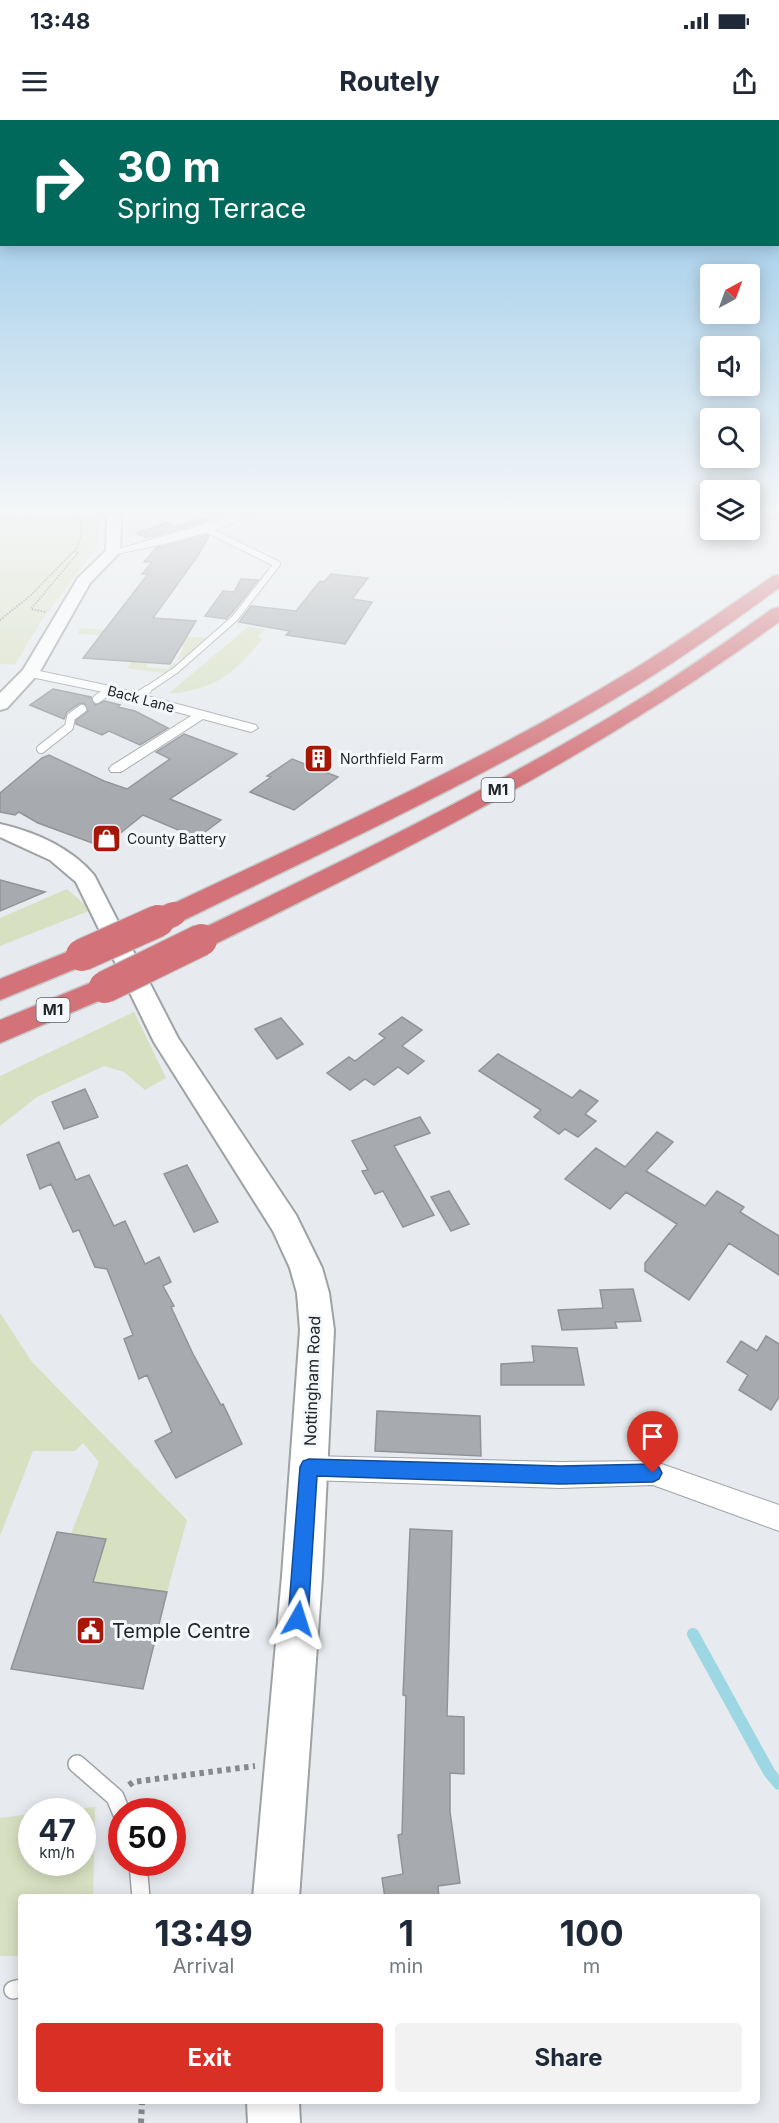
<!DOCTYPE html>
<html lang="en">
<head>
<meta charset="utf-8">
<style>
  body { margin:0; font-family:Inter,sans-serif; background:#f2f2f3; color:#1f2937; height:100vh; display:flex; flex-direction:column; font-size:22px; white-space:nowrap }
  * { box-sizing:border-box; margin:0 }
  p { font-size:20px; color:#747a83 }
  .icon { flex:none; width:33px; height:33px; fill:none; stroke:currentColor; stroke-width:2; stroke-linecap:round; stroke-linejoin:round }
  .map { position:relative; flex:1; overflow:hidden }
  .side { position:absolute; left:18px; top:1774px; width:742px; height:210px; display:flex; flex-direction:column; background:#fff; border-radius:6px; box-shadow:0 3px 15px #0003 }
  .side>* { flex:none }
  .top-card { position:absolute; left:0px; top:0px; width:780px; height:126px; box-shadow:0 3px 15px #0003; background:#00695c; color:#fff; overflow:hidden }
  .needle { width:39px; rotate:41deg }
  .fabs { position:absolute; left:700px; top:144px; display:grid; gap:12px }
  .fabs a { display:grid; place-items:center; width:60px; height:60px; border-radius:6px; background:#fff; box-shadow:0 3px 15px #0003; font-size:30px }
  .speed { position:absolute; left:18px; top:1678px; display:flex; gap:12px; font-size:30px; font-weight:700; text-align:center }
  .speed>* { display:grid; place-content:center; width:78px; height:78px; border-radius:50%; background:#fff; box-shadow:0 3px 15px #0003; line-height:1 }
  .speed small { font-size:15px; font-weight:400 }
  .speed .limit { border:9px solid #d22; background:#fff; color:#111 }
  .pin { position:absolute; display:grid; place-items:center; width:51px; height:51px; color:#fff; margin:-62px -26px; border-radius:50% 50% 50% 0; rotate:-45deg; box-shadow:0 0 6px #0007 }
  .pin .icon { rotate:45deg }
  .me { position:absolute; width:66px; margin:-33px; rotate:6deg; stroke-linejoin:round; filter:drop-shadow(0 0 4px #0008) }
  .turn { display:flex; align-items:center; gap:21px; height:126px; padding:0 18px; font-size:27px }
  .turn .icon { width:78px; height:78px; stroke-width:2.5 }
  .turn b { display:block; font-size:42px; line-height:51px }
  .eta { display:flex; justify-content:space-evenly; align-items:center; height:102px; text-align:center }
  .eta b { font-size:36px; font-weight:700; line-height:42px }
  .cta { display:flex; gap:12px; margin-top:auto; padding:12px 18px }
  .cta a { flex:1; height:69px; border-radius:6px; background:#d93025; color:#fff; font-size:24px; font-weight:700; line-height:69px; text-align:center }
  .cta a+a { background:#f2f2f3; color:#1f2937 }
  .status { display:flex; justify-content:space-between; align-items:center; height:42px; padding:0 30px; background:#fff; direction:ltr }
  .status svg { height:16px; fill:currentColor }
  header { display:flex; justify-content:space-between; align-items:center; height:78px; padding:0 18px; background:#fff; font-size:27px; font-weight:700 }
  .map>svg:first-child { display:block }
</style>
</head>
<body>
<div class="status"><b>13:48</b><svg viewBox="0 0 49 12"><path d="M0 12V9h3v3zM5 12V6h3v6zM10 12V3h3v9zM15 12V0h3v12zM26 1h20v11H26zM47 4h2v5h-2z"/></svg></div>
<header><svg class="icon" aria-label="menu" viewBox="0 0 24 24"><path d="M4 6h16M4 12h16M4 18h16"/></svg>Routely<svg class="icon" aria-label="share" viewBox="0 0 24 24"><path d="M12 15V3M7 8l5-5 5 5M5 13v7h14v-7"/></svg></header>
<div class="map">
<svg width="779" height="2003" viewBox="0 0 779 2003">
  <rect width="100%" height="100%" fill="#e7eaee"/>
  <path fill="#d8e0c2" d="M0,393H95L100,403L96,428L39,504L15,545L0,544Z
    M248,507L265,509L258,517L263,519C242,543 225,563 192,570C185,572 177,574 169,573Z
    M80,508L208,518L184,539H178L184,526L161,524L146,547L168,549L174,543L179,544L168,554L127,548L133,539L121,516L78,514Z
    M67,769L91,790L0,826V798Z
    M134,892L166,958L145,970L124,952L104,946L37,977L0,1006V956Z
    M0,1193L32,1242L187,1400L167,1472L93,1462L106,1419L71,1414L99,1342L83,1323L75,1331H33L0,1416Z
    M95,1687L93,1777L21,1778V1836H0V1698L31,1694L32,1743H82V1692H51Z"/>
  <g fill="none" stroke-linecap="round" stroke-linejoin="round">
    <path stroke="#9dd7e4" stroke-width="12" d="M693,1514L769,1652L779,1664"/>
  </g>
  <path fill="#a7aaae" stroke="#919497" stroke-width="1.5" d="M203,398L208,401L147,418L136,413L169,402L173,406Z
    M206,415L209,416L197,437L153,498L196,501L170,544L83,538L148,454H142L152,442H144L156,428Z
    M331,454L368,458L352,479L372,482L345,524L286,515L290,511L239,502L251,486L296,491L320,461L324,462Z
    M241,459L258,460L231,494L226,499L205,496L223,471L234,472Z
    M53,569L91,577L95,585L105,581L120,585L118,587L135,591L168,608L140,625L109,611L102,615L76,604V600L88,591L84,583L79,584L67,592L64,599L30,585Z
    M184,614L237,634L170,679L221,700L197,718L143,695L103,727L38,703L19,692L15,695L0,692V673L42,638L49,635L104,661L127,669L170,639L156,632Z
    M292,639L338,657L294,690L250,672L271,657L267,656Z
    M0,760L45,772L0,791Z
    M402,897L422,910L402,926L424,941L408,954L398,947L374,965L365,959L350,970L327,953L349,937L355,941L385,918L379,914Z
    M281,898L303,924L277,939L255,909Z
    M498,934L572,978L580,970L598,981L585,994L596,1001L578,1017L565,1009L559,1014L534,997L541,990L479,951Z
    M85,969L98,997L64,1009L52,982Z
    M420,997L430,1013L394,1026L434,1095L403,1107L383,1071L375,1074L362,1051L368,1050L352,1021Z
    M657,1012L673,1022L646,1051L705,1086L717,1071L744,1087L740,1092L779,1116V1155L729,1123L689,1180L645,1151V1143L677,1104L626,1072L610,1089L565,1059L596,1028L625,1047Z
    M59,1022L76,1060L89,1055L114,1106L125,1101L145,1144L159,1137L171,1162L163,1166L174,1186L171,1187L193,1234L221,1285L223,1284L242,1324L176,1358L155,1321L172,1312L147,1255L139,1259L124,1219L133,1215L107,1149L95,1147L79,1110L73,1112L51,1064L40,1069L27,1035Z
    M187,1045L218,1102L194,1112L164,1054Z
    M449,1071L469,1104L451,1111L431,1077Z
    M633,1169L641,1201L615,1202L617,1208L562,1210L558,1190L603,1188L600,1170Z
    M766,1216L779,1224V1277L771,1290L739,1270L748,1255L727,1242L741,1221L757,1231Z
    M532,1226L577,1228L584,1265H501V1244L534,1242Z
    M377,1291L480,1296L481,1336L375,1331Z
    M410,1409L452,1411L447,1596L464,1597V1654L450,1653V1692L460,1763L438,1766L439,1778H385L382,1758L403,1754L398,1715L402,1714L406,1576L403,1575Z
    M57,1412L106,1419L93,1462L167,1472L143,1569L11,1549Z"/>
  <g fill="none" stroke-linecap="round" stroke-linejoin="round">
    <defs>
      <path id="lane-far2" d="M108,571L110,570
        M145,571L176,550L235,498L277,444L206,409"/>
      <path id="lane-far1" d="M137,577L147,570
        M97,579L110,570
        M41,629L69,607L71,597L82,589"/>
      <path id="lane" d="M77,1644L115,1677L122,1694
        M138,1743L141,1778
        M13,1870L21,1868"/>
      <path id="street" d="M195,393C207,392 217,398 225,398C234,397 240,392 250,393C226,413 147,427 113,435L108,432L216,401Z
        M30,549L110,566L256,605L258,608L251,612L203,599L121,652H111L109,649L111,646L191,596L108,573L26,556L24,553Z
        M309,1336L560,1342L653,1341L779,1385V1411L653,1365L560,1368L309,1360L300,1357L296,1348L300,1339Z"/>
      <path id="secondary" d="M104,393H118L121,399L120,432L90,463L39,553L7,588L0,590V573L23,550L78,458L106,431L107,399Z
        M0,704C35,712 70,727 94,755L178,918L296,1095L322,1148L329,1173L334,1210L322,1456L299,1778H253L282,1456L300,1210L297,1173L290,1148L273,1111L154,922L76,762L50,740L0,717Z
        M247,1982H299L300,2003H248Z"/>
      <path id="highway" d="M779,455V468C735,500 690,532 644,561C497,652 339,724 184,800L174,803L164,800L160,794L164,788C321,714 481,642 629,552C678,522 725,489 773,456Z
        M779,487V502C599,633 410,728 211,826L201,829L191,826L187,820L191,814C341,742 491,670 633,583C681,554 727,521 772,489Z
        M82,826L92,828L96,835L92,842L0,880V859Z
        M105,857L115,860L120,867L115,874L0,923V900Z"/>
    </defs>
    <use href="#lane-far2" stroke="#9fa2a5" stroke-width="8"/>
    <use href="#lane-far1" stroke="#9fa2a5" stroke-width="10"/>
    <use href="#lane" stroke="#9fa2a5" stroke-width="20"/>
    <use href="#street" stroke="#9fa2a5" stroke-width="2"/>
    <use href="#secondary" stroke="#9fa2a5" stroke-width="4"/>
    <use href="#highway" stroke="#c6c6c6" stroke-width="3"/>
    <path stroke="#878a8c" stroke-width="2" stroke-dasharray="1.5 1.5" stroke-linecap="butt" d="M757,393L779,401
      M0,398L39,393
      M45,492L31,489L78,433L74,431
      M0,500L30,476L77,428L81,416L80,395L73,393"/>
    <path stroke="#878a8c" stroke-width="6" stroke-dasharray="4.5 4.5" stroke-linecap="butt" d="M129,1665L133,1662L255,1646
      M141,2003L142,1982"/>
    <use href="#lane-far2" stroke="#fff" stroke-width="6"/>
    <use href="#lane-far1" stroke="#fff" stroke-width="8"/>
    <use href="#lane" stroke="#fff" stroke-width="17"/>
    <use href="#street" fill="#fff" fill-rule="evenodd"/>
    <use href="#secondary" fill="#fff" fill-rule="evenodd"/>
    <use href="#highway" fill="#d37279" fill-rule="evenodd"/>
    <defs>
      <path id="highway-bridge-far1" d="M154,803L174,794"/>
      <path id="highway-bridge" d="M82,835L158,801
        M105,867L201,820"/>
    </defs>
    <use href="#highway-bridge-far1" stroke="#c6c6c6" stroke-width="26" stroke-linecap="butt"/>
    <use href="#highway-bridge" stroke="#c6c6c6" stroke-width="34" stroke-linecap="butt"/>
    <use href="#highway-bridge-far1" stroke="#d37279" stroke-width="24"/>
    <use href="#highway-bridge" stroke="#d37279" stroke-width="32"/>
  </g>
  <linearGradient id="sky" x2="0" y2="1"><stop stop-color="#8ac2e6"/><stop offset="0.58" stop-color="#f4f6f7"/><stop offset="1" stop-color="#f4f6f7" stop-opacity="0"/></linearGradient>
  <rect width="779" height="673" fill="url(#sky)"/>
  <path fill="#1a73e8" stroke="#114b97" stroke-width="1.5" d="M309,1339L560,1346L653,1344L659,1347L662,1353L659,1359L653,1362L560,1364L317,1356L308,1499L305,1506L298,1509L291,1506L288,1499L300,1347L303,1341Z"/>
  <defs>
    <symbol id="building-square" viewBox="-11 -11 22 22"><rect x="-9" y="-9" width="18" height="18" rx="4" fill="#a81607" stroke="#f4f8fc"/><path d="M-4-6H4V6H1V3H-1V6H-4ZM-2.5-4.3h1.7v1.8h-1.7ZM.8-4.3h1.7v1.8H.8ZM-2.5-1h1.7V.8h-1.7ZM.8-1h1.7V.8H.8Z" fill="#fff"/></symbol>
    <symbol id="shop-square" viewBox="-11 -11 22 22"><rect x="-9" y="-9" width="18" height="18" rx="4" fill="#a81607" stroke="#f4f8fc"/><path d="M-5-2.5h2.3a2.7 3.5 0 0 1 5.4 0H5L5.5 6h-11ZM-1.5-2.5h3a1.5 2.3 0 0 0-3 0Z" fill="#fff"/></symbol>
    <symbol id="civic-square" viewBox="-11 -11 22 22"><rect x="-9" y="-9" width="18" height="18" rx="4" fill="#a81607" stroke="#f4f8fc"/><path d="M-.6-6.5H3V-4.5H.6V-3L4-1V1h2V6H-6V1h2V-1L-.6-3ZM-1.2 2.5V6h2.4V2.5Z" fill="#fff"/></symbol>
  </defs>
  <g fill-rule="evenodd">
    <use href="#building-square" x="302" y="622" width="33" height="33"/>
    <use href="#shop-square" x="90" y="702" width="33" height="33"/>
    <use href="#civic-square" x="74" y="1494" width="33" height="33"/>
  </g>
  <g text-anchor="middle" stroke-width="6" stroke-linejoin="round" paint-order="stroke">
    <g font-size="14" fill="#222425" stroke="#f4f8fc">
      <text transform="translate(141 579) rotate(15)" y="5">Back Lane</text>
    </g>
    <g font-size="14" fill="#222425" stroke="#f4f8fc" text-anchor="start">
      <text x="340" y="644">Northfield Farm</text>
      <text x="127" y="724">County Battery</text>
    </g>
    <g fill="#f4f8fc" stroke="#616466" stroke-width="1.5">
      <rect x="481.5" y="658" width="33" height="24" rx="4.5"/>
      <rect x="36.5" y="878" width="33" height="24" rx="4.5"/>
    </g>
    <g font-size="15" font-weight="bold" fill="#222425">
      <text x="498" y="675">M1</text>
      <text x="53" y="895">M1</text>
    </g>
    <g font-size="16" fill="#222425" stroke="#f4f8fc">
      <text transform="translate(312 1261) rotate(-88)" y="6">Nottingham Road</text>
    </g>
    <g font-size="20" fill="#222425" stroke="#f4f8fc" text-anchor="start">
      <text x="112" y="1518">Temple Centre</text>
    </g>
  </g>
</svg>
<div class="fabs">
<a><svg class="needle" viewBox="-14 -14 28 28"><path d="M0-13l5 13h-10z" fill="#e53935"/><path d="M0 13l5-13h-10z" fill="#747a83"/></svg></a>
<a><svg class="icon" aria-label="sound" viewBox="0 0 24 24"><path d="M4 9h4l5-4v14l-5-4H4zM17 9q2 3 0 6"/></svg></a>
<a><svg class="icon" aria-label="search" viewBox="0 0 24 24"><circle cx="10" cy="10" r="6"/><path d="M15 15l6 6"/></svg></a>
<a><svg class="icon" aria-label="layers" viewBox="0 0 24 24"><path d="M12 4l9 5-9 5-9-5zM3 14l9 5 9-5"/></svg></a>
</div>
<div class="speed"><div>47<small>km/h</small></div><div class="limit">50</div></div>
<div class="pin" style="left:653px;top:1353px;background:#d93025"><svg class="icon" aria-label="arrive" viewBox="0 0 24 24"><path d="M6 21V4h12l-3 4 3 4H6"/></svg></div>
<svg class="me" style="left:298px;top:1499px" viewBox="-20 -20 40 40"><path d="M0-17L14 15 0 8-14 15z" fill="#1a73e8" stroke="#fff" stroke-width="4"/></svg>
<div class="top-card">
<div class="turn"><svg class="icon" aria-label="right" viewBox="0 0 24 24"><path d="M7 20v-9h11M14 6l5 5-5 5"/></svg><div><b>30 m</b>Spring Terrace</div></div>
</div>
<section class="side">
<div class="eta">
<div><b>13:49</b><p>Arrival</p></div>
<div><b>1</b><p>min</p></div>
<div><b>100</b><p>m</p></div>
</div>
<div class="cta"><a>Exit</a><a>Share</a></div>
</section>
</div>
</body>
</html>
